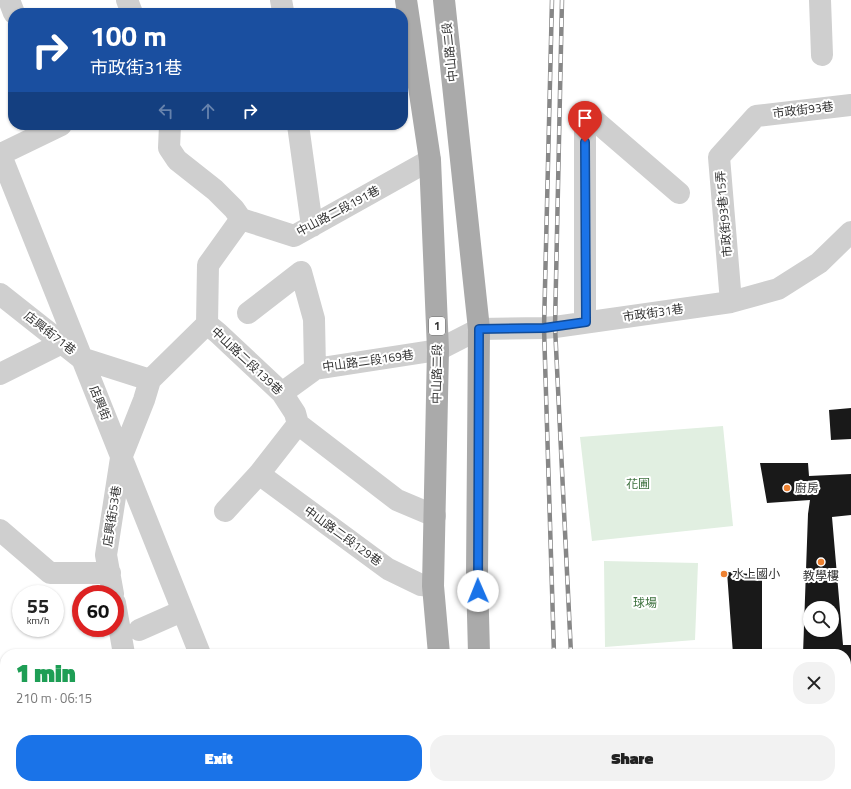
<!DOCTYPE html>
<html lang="en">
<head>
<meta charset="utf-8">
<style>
  body { margin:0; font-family:"Titillium Web","Noto Sans TC",sans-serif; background:#f2f2f2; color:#222; height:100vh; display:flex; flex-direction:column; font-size:15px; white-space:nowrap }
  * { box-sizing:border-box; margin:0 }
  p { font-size:13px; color:#767676 }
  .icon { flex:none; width:22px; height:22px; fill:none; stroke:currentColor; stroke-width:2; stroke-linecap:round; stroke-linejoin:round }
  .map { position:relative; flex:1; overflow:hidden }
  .sheet { position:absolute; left:0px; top:649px; width:851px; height:140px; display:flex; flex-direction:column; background:#fff; border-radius:16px 16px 0 0; box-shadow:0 1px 3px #0004 }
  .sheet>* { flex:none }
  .hud { position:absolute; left:8px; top:8px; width:400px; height:122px; border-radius:16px; box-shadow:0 1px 3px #0004; background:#1a4fa0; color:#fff; overflow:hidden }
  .tools { position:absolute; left:803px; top:601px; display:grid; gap:8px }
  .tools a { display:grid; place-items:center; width:36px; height:36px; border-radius:50%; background:#fff; box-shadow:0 1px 3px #0004; font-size:20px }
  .speed { position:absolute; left:12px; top:585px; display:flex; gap:8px; font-size:20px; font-weight:700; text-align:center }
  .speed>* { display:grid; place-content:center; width:52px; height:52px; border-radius:50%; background:#fff; box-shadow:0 1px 3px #0004; line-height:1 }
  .speed small { font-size:10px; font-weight:400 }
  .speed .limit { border:6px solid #d22; background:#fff; color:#111 }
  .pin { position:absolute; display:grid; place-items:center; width:34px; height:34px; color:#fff; margin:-41px -17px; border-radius:50% 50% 50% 0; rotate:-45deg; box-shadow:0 0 4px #0007 }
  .pin .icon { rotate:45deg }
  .me { position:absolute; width:44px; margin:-22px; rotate:359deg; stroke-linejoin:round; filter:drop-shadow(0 0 3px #0008) }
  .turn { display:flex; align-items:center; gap:14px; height:84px; padding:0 16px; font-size:18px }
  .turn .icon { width:52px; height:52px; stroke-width:2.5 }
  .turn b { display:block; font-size:28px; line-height:34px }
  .lanes { display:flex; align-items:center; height:38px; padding:0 16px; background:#0003; justify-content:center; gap:20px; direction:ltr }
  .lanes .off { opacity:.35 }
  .round { display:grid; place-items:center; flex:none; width:42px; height:42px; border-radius:16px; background:#f2f2f2 }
  .headline { display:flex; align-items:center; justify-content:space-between; height:68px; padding:0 16px }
  h1 { font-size:24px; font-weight:800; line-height:30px; color:#1e9e55 }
  .button { display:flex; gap:8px; margin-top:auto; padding:8px 16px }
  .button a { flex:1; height:46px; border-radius:16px; background:#1a73e8; color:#fff; font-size:16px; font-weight:800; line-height:46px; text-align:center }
  .button a+a { background:#f2f2f2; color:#222 }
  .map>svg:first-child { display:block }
</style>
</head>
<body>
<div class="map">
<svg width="851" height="789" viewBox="0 0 851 789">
  <rect width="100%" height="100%" fill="#fff"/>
  <path fill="#e1efe1" d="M723,426L733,526L592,541L580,437Z
    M604,561L698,563L695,640L605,647Z
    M851,778V789H765V788L798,784H846V779Z"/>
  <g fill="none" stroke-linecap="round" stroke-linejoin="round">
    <path stroke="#cdd1ef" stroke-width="5" d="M657,784L661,789"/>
  </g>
  <path fill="#191919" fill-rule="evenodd" d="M851,408V439L831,440L829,410Z
    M760,463H808L809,476L851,474V515L832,517L843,645H851V693L846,694V654H803L808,514L810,500L767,503ZM810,608H832V630H810Z
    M727,572L762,575V654H733Z
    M846,720H851V750H846Z"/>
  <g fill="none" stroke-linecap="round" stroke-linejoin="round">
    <path stroke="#cfcfcf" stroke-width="22" d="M9,0L14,13
      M127,0L132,13
      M281,0L283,11L282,13
      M820,0L822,55
      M170,125L169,148L177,160L215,190L234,209L241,219L208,265L207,324L218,333L282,393L295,413L298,424L397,500L435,516
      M298,125L312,226
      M0,153L200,654
      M1,154L61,125
      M241,219L294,236L430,160
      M0,294L81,358L150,380
      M731,302L719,157L756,116L851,105
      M248,313L301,272L314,319L315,369
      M585,322V112L679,193
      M0,374L62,343
      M282,393L315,369L438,350L479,329L544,328L555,327L731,302L778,289L819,263L851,232
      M259,474L388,569L421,585L433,586
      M225,511L259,474L298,424
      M0,530L50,573H110
      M113,594L106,555L121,458L144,400L150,380L207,324
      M115,603L124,654
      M139,630L182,611
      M226,784L227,789
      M353,784V789"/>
    <path stroke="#aaa" stroke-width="22" d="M406,0L430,160L438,350L433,586L439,654
      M444,0L479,329L477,575L479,654
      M459,784L460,789
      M498,784L499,789"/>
    <defs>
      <path id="rail" d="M552,0L544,328L554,654
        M562,0L555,327L571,654
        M568,784L569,789
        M582,784V789"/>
    </defs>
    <use href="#rail" stroke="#878787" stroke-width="4.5"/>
    <use href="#rail" stroke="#fff" stroke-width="3" stroke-dasharray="9" stroke-linecap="butt"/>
  </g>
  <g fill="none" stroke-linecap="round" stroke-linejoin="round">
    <defs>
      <path id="route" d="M478,591L479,329L544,328L586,322L585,142"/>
    </defs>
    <use href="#route" stroke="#114b97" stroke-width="10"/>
    <use href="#route" stroke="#1a73e8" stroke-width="7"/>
  </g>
  <g fill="#ed8131" stroke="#fff" stroke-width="1.5">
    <circle cx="787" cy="488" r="4"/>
    <circle cx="821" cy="562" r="4"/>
    <circle cx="724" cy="574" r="4"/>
  </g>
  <g text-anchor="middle" stroke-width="4" stroke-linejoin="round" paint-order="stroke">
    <rect fill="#fff" stroke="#707070" stroke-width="1" x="429" y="317" width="16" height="18" rx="3"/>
    <g font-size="11" font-weight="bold" fill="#323232">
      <text x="437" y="330">1</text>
    </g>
    <g font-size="12" fill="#323232" stroke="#fff">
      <text transform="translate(450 52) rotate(-96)" y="4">中山路二段</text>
      <text transform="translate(803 110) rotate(-7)" y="4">市政街93巷</text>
      <text transform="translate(338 211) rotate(-28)" y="4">中山路二段191巷</text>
      <text transform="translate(724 214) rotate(-95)" y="4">市政街93巷15弄</text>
      <text transform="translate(653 313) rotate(-8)" y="4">市政街31巷</text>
      <text transform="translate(50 333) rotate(38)" y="4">店興街71巷</text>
      <text transform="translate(247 361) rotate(43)" y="4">中山路二段139巷</text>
      <text transform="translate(368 361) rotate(-8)" y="4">中山路二段169巷</text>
      <text transform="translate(437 374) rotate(-89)" y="4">中山路二段</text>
      <text transform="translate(100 403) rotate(68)" y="4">店興街</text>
      <text transform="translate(112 516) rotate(-81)" y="4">店興街53巷</text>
      <text transform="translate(343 536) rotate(36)" y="4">中山路二段129巷</text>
    </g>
    <g font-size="12" fill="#3d713e" stroke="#fff">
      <text x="638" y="488">花圃</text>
      <text x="645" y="607">球場</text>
    </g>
    <g font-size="12" fill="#323232" stroke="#fff" text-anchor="start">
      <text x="795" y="492">廚房</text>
      <text x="732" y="578">水上國小</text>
      <text x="821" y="580" text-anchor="middle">教學樓</text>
    </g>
  </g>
</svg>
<div class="tools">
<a><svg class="icon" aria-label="search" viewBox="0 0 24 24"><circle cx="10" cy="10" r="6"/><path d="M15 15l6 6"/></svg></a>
</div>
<div class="speed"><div>55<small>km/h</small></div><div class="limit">60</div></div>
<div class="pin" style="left:585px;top:142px;background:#d93025"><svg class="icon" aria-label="arrive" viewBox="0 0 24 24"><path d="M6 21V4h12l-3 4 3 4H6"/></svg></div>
<svg class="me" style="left:478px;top:591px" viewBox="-20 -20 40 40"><circle r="19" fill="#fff"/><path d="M0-13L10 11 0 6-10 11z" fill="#1a73e8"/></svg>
<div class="hud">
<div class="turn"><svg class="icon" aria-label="right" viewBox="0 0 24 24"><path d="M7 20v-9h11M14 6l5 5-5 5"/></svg><div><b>100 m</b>市政街31巷</div></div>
<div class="lanes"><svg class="icon off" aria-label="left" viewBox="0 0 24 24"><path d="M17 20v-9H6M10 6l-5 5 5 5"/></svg><svg class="icon off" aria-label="ahead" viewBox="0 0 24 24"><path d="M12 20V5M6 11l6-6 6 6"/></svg><svg class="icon" aria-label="right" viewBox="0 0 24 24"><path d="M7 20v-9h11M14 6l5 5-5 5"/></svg></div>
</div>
<section class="sheet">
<div class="headline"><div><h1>1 min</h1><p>210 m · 06:15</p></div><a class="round"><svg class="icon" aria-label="close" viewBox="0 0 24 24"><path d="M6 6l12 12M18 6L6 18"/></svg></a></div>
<div class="button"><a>Exit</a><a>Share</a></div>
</section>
</div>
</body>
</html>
